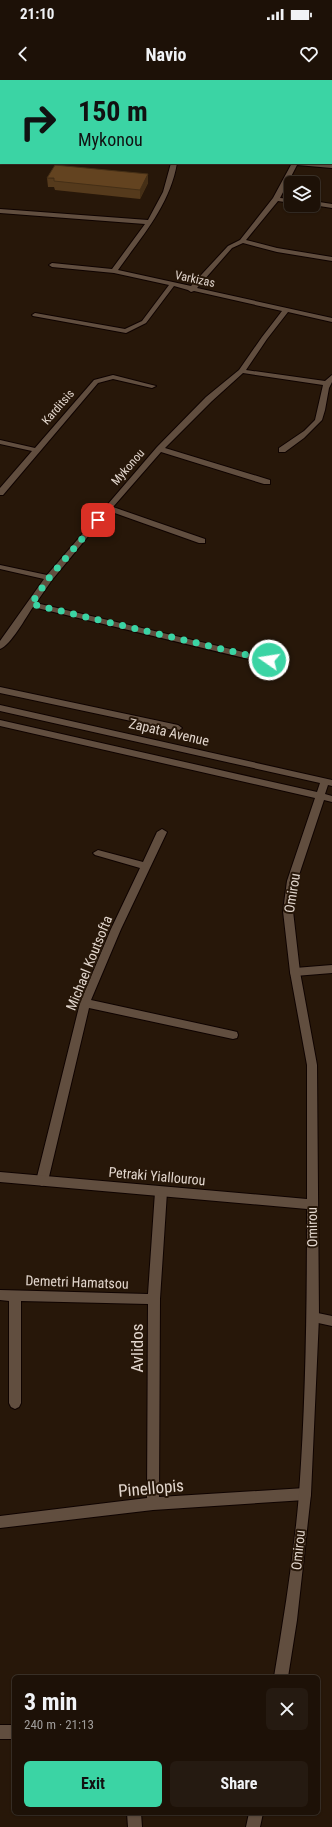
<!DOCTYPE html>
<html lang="en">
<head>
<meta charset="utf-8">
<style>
  body { margin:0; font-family:"Roboto Condensed",sans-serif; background:#251a11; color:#f1f3f6; height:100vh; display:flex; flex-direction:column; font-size:15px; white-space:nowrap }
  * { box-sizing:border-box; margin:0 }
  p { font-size:13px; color:#a09d9b }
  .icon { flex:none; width:22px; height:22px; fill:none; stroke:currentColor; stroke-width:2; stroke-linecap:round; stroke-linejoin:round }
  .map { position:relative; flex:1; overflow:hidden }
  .panel { position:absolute; left:12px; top:1595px; width:308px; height:140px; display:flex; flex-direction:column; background:#1d1107; border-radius:6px; box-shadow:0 1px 3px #0004,0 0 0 1px #3b3128 }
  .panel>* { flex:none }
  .banner { position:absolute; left:0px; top:0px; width:332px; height:84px; box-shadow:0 1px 3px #0004,0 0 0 1px #3b3128; background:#3bd4a4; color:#111; overflow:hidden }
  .buttons { position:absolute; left:284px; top:96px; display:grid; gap:8px }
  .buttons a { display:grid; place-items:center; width:36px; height:36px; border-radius:6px; background:#1d1107; box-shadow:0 1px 3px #0004,0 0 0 1px #3b3128; font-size:20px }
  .pin { position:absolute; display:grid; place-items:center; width:34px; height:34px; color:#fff; margin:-17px; border-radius:8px; box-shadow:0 2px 6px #0006 }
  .me { position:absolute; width:44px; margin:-22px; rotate:283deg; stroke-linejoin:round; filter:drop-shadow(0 0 3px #0008) }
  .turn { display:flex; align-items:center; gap:14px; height:84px; padding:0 12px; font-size:18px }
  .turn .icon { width:52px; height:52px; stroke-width:2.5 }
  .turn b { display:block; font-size:28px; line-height:34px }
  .round { display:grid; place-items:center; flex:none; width:42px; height:42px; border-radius:6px; background:#251a11 }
  .summary { display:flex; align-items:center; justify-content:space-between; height:68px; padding:0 12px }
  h1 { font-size:24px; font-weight:700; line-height:30px }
  .primary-button { display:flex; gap:8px; margin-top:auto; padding:8px 12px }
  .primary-button a { flex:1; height:46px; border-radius:6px; background:#3bd4a4; color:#111; font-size:16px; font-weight:700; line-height:46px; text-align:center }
  .primary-button a+a { background:#251a11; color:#f1f3f6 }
  .status { display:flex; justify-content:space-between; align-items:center; height:28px; padding:0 20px; background:#1d1107; direction:ltr }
  .status svg { height:11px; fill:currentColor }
  header { display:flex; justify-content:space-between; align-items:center; height:52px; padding:0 12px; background:#1d1107; font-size:18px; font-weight:700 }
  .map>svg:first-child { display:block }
</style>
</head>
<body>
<div class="status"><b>21:10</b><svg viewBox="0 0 49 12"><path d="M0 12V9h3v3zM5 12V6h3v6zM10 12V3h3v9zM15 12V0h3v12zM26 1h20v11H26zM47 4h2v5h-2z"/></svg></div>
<header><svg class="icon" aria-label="back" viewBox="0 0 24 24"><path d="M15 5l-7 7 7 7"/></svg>Navio<svg class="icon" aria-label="heart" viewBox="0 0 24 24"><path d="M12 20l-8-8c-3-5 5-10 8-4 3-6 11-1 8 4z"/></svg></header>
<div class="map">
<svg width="332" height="1747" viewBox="0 0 332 1747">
  <rect width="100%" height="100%" fill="#271709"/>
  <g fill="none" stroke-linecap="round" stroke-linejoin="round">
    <defs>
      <path id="street" d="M26,0H32V1H26Z
        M125,0H131L132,1H126Z
        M197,0H203L204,1H198Z
        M287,0H293L294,1H288Z
        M331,21H332V25H331Z
        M1,56V61L0,62V57Z
        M171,83H177C170,125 142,156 118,190L191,206L228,166L240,160L273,118L292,83L332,84V88L297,85L280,118L291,119V123L278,121L246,160L277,168L332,177V181L277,172L243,163L232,168L197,208L332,238V242L288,232L267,259L246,290L325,301L332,295V302L329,308L325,330L322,340L304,358L285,372H279V368L304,351L315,340L323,305L243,293L212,321L165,368L270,400V404H264L161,372L113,427L205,459V463H199L109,431L52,500L36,523L269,578L273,581L269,584L33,527C26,537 11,565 0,569V561L44,499L0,489V485L47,495L157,367L206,317L239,290L262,257L282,231L194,211L191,212L188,210L174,206L146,243L126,253L33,236L32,235L35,233L125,249L142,241L169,205L114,193L52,187L49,185L52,183L112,189L145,144L0,133V129L148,140L163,112Z
        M313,121L332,124V128L313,125Z
        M113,295L156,306L152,308L113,299L98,303L3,415H0V408L32,371L0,364V360L35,368L94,300Z
        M0,607L178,645L182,648L178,651L0,613Z
        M162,749L167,752L121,849L91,920L233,951L237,952L238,955L237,958L233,959L89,928L48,1101L46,1104L42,1106L38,1104L36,1101L80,923L111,849L140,788L95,775L93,773L98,770L143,782L157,752Z
        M332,885V893L295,896L291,895L290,892L291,889L295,888Z
        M161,1107L165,1109L167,1112L160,1219L159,1417L305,1408L310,1410L311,1414L310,1418L305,1420L153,1430L0,1448V1436L147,1418L148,1224L21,1221V1323L19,1327L15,1329L11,1327L9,1323V1221L0,1220V1210L148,1214L155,1112L157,1109Z
        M313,1232L332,1236V1246L309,1241L307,1237L309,1233Z
        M0,1645H14V1659H0Z
        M127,1733H141L142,1747H128Z"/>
      <path id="secondary" d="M183,0H193L182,1Z
        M0,625L332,700V706L328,705L325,714L332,716V722L324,720L297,801L293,831L300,892L317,985L319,1237L311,1414L297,1540L288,1597H274C284,1536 294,1475 299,1414C306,1319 307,1223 307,1129L0,1102V1092L307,1119V985L290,892L283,831L287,801L315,718L0,646V640L317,712L320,703L0,631Z
        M249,1733H263L260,1747H246Z"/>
      <path id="highway" d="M13,0H19V1H13Z
        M0,4H1V8H0Z
        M0,42H1V46H0Z"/>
    </defs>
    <use href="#street" stroke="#0f0300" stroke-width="2"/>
    <use href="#secondary" stroke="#0f0300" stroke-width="2"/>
    <use href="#highway" stroke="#0f0300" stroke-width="2"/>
    <use href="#street" fill="#614e3f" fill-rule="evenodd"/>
    <use href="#secondary" fill="#614e3f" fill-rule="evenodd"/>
    <use href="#highway" fill="#e8ad49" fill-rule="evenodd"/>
  </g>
  <path fill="#553a1c" d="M47,98L148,103L140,119L55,110L54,107H48Z"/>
  <path fill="#452f16" d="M148,94V103L140,119V110Z"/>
  <path fill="#634320" stroke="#452f16" d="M55,85L148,94L140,110L54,101V98H47Z"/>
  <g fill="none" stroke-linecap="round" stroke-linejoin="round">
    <path stroke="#3bd4a4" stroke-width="7" stroke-dasharray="0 12.6" d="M98,440L49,498L31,524L269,580"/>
  </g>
  <g text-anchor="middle" stroke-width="4" stroke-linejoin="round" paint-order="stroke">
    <g font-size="12" fill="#e2d6cd" stroke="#271709">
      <text transform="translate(195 199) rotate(12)" y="4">Varkizas</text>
      <text transform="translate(58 327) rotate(-49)" y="4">Karditsis</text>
      <text transform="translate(128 387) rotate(-49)" y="4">Mykonou</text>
    </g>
    <g font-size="14" fill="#e2d6cd" stroke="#271709">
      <text transform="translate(169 652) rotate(13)" y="5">Zapata Avenue</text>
      <text transform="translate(292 813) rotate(-81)" y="5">Omirou</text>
      <text transform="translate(89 883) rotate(-68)" y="5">Michael Koutsofta</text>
      <text transform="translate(157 1096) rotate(5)" y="5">Petraki Yiallourou</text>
      <text transform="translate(312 1147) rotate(-91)" y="5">Omirou</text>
      <text transform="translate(77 1202) rotate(2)" y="5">Demetri Hamatsou</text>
      <text transform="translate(298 1470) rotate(-84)" y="5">Omirou</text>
    </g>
    <g font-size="17" fill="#e2d6cd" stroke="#271709">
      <text transform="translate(137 1268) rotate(-90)" y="6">Avlidos</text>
      <text transform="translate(151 1408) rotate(-5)" y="6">Pinellopis</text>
    </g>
  </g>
</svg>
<div class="buttons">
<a><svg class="icon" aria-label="layers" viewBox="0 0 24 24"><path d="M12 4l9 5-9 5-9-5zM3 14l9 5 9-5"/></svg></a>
</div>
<div class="pin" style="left:98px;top:440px;background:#d93025"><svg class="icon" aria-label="arrive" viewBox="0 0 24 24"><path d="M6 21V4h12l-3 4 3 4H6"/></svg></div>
<svg class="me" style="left:269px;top:580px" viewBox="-20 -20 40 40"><circle r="17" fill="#3bd4a4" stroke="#fff" stroke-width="3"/><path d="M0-11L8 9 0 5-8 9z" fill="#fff"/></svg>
<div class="banner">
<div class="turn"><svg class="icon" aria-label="right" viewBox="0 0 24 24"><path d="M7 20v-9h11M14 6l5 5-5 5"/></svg><div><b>150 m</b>Mykonou</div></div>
</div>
<section class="panel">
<div class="summary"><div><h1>3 min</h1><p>240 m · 21:13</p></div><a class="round"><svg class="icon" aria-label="close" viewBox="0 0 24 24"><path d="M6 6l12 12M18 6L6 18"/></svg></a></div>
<div class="primary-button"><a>Exit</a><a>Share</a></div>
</section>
</div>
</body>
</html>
